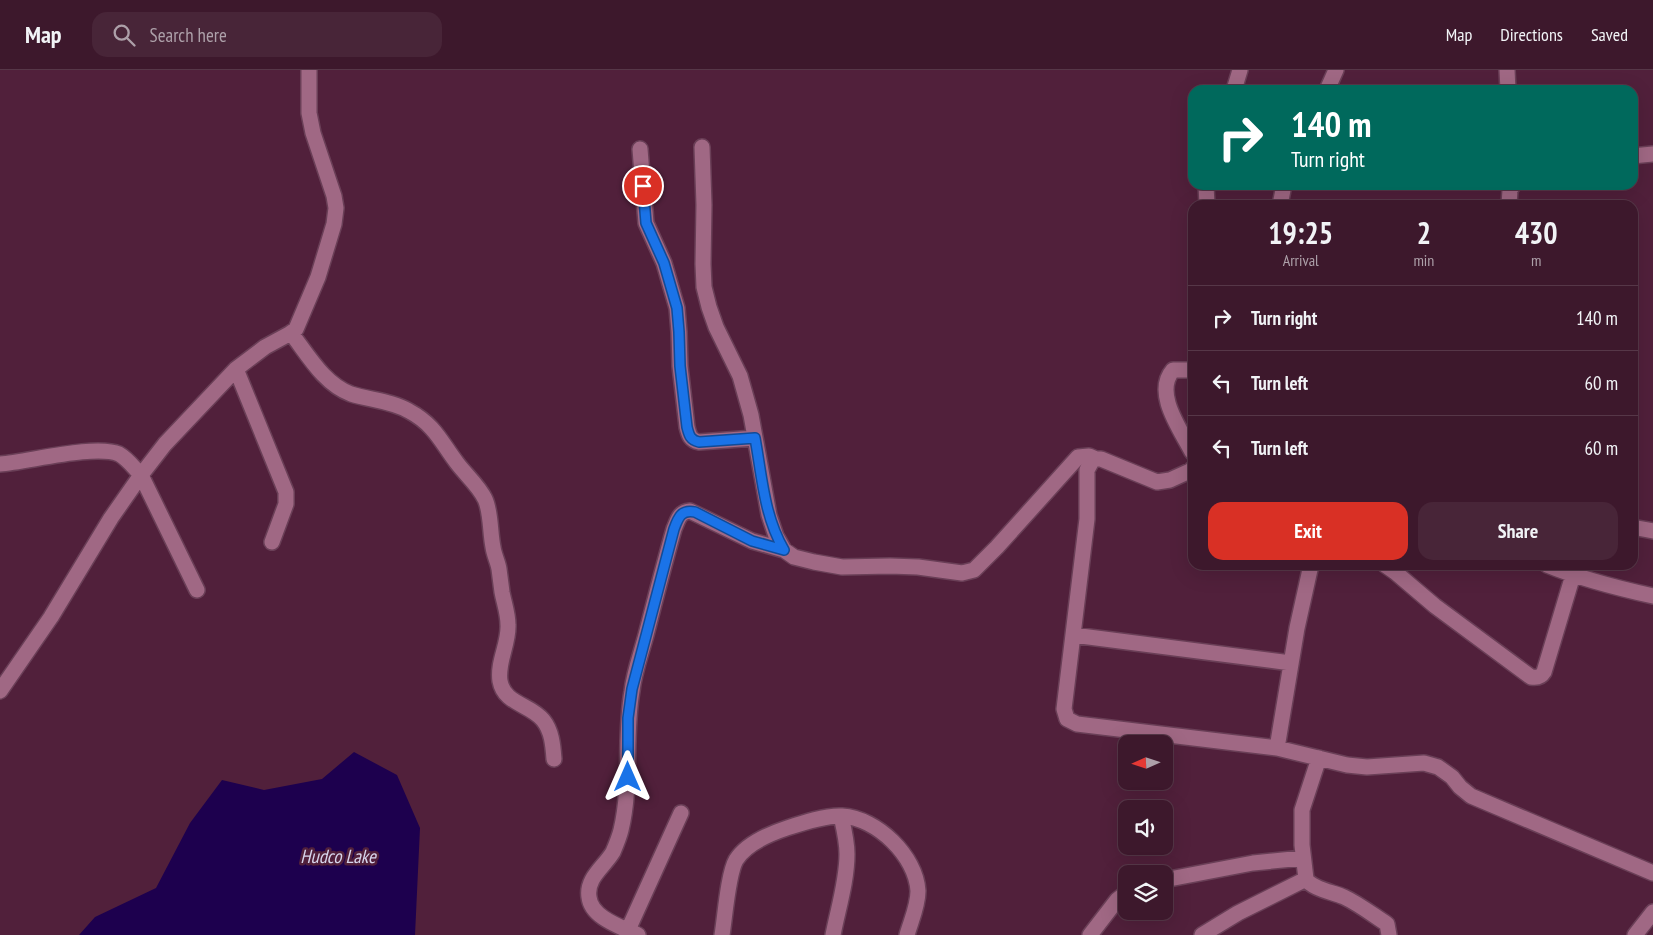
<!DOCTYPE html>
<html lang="en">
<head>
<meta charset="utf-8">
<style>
  body { margin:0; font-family:"PT Sans Narrow",sans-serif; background:#482538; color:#f1f3f6; height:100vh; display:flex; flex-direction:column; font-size:19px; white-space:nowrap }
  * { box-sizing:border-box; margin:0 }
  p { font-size:16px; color:#ada0a9 }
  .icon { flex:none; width:28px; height:28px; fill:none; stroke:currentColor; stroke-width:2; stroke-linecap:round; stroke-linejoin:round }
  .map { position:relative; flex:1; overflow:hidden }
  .side { position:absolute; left:1188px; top:130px; width:450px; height:370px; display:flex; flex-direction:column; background:#3d182c; border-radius:15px; box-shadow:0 5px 20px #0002,0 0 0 1px #563748 }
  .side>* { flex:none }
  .hud { position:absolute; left:1188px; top:15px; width:450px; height:105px; border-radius:15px; box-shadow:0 5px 20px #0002,0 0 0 1px #563748; background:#00695c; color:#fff; overflow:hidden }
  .needle { width:32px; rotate:267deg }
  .fabs { position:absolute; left:1118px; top:665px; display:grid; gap:10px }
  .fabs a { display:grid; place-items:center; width:55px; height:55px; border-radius:10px; background:#3d182c; box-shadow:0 5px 20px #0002,0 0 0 1px #563748; font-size:25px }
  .pin { position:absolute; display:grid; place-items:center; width:42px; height:42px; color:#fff; margin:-21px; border:2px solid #fff; border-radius:50%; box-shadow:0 1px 5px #0007 }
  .me { position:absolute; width:55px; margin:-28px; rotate:0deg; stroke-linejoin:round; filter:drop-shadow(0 0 4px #0008) }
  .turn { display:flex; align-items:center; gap:18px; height:105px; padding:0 20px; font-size:22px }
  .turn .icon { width:65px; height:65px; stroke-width:2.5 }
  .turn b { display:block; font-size:35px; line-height:42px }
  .eta { display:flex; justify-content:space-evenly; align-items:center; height:85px; text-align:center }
  .eta b { font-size:30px; font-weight:700; line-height:35px }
  .button { display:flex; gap:10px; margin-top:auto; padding:10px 20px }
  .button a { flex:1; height:58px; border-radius:15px; background:#d93025; color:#fff; font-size:20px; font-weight:700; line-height:58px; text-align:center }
  .button a+a { background:#482538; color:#f1f3f6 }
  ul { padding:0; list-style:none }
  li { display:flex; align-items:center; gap:15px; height:65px; padding:0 20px; border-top:1px solid #563748 }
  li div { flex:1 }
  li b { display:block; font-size:19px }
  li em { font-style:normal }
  header { display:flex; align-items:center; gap:30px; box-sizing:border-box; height:70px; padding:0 25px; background:#3d182c; border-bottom:1px solid #563748 }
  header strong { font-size:24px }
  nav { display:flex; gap:28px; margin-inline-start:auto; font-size:18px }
  .search { width:350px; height:45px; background:#482538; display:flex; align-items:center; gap:12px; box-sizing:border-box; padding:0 18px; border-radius:15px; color:#ada0a9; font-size:19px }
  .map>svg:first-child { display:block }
</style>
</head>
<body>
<header>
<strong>Map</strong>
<div class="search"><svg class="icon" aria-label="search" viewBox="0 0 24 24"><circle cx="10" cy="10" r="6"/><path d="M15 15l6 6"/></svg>Search here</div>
<nav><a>Map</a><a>Directions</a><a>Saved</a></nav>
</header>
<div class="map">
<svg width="1653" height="865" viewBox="0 0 1653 865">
  <rect width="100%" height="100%" fill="#51203b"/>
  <path fill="#1d004e" d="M354,682L397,705L420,758L415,865H79L95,847L156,818L190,753L222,710L264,720L322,709Z"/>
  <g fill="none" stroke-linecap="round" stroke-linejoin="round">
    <defs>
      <path id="minor" d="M1507,0L1508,20
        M1234,20L1240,0
        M1327,20L1336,0
        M702,77L704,135L703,194L704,217L709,237L716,257L740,306L751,345L769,445L776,466L784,480L794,487L814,492L842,497L890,496L918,497L962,503L974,500L997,477L1078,387L1089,386L1096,389
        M640,79L646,153L664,193L677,238L679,262L680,296L687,357C689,365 690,370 699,372L755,368
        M1632,86L1653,84
        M1206,115L1207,135
        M1280,135L1284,115
        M1509,135L1510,120L1513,115
        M291,263C308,285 324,314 351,324C370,330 392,331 409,341C435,355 441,372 457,393C466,405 479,416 485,429C491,441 490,463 493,477C494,485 498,492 499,499C500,507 501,514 502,522C504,533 508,543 508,555C509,574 497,592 500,611C504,634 530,634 543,650C552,661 553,676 554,689
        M236,299L286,422V434L272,472
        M1192,300H1173C1153,323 1181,360 1192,382
        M0,394C28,392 95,374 119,384C128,389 134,398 141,405L197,520
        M1192,399V400L1170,410L1157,412L1101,389H1096L1092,391L1087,400V449L1064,639L1067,649L1077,654L1277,678L1347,695L1367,697L1424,693L1438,697L1452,707L1460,717L1471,726L1653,803
        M1632,457L1653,461
        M1385,495L1395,502L1435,536L1531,607C1537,608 1541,607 1544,602L1573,505
        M1547,495C1581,509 1617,518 1653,526
        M1073,565L1291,593
        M0,621L51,547L111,448L141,405L165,374L236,299L265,277L289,264L296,259L318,207L334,154L336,138L334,126L313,63L309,43V0
        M1277,678L1297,558L1311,495
        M1319,688L1302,740V775L1306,809C1312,819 1333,822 1344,827C1359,834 1373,845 1387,854L1389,865
        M1164,810L1253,793L1303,788
        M628,860L681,743
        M638,865C622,857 591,848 589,827C586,808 604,797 613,782C616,775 619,768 621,760C632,714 624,667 632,621C634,602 641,584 646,565C655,530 664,494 674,459C678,450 679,442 690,441L752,471L784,480
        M722,865C725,847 728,804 736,790C746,774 769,764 787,758C802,753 826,745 842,746C877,748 916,786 918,821C918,836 911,851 907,865
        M833,865C838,839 847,811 847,784C847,771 844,759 841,746
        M1090,865L1117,830L1126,823
        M1202,865L1238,843L1306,809
        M1635,865L1653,842"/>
    </defs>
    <use href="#minor" stroke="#6a3f57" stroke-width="18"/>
    <use href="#minor" stroke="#a06884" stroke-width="15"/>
  </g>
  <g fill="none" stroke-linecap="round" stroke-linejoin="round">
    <defs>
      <path id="route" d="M628,707V648L632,619L674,459C678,448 681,439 695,442L752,471L784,480C764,446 762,406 755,368L699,372C690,370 689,365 687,357L680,296L679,262L677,238L664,193L646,153L643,116"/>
    </defs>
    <use href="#route" stroke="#114b97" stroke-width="12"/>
    <use href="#route" stroke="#1a73e8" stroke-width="9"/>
  </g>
  <g text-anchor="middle" stroke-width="5" stroke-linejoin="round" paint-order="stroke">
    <g font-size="19" font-style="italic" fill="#d7d5ec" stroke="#51203b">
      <text x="338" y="793">Hudco Lake</text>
    </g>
  </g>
</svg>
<div class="fabs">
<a><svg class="needle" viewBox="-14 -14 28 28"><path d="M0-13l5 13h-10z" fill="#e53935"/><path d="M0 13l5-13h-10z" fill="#ada0a9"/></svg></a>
<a><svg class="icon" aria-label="sound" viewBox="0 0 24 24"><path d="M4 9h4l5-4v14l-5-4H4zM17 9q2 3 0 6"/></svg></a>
<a><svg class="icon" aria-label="layers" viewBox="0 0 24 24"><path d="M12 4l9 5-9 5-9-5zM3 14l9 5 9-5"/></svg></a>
</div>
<div class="pin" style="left:643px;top:116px;background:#d93025"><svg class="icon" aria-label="arrive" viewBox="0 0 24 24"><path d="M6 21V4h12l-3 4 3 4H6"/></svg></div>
<svg class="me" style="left:628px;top:707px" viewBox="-20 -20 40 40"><path d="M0-17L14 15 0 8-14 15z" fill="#1a73e8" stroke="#fff" stroke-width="4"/></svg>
<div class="hud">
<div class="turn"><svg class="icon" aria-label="right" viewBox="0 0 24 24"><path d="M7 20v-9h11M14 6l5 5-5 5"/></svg><div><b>140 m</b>Turn right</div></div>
</div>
<section class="side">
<div class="eta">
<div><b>19:25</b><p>Arrival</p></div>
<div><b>2</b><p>min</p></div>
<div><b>430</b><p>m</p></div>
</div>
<ul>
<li><svg class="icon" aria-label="right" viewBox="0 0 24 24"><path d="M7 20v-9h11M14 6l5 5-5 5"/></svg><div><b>Turn right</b></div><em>140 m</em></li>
<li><svg class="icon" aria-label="left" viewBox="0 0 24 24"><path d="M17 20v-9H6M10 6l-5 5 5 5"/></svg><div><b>Turn left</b></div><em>60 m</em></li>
<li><svg class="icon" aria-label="left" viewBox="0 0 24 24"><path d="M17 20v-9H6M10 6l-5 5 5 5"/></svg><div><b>Turn left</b></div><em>60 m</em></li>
</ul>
<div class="button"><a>Exit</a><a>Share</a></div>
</section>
</div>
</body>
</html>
